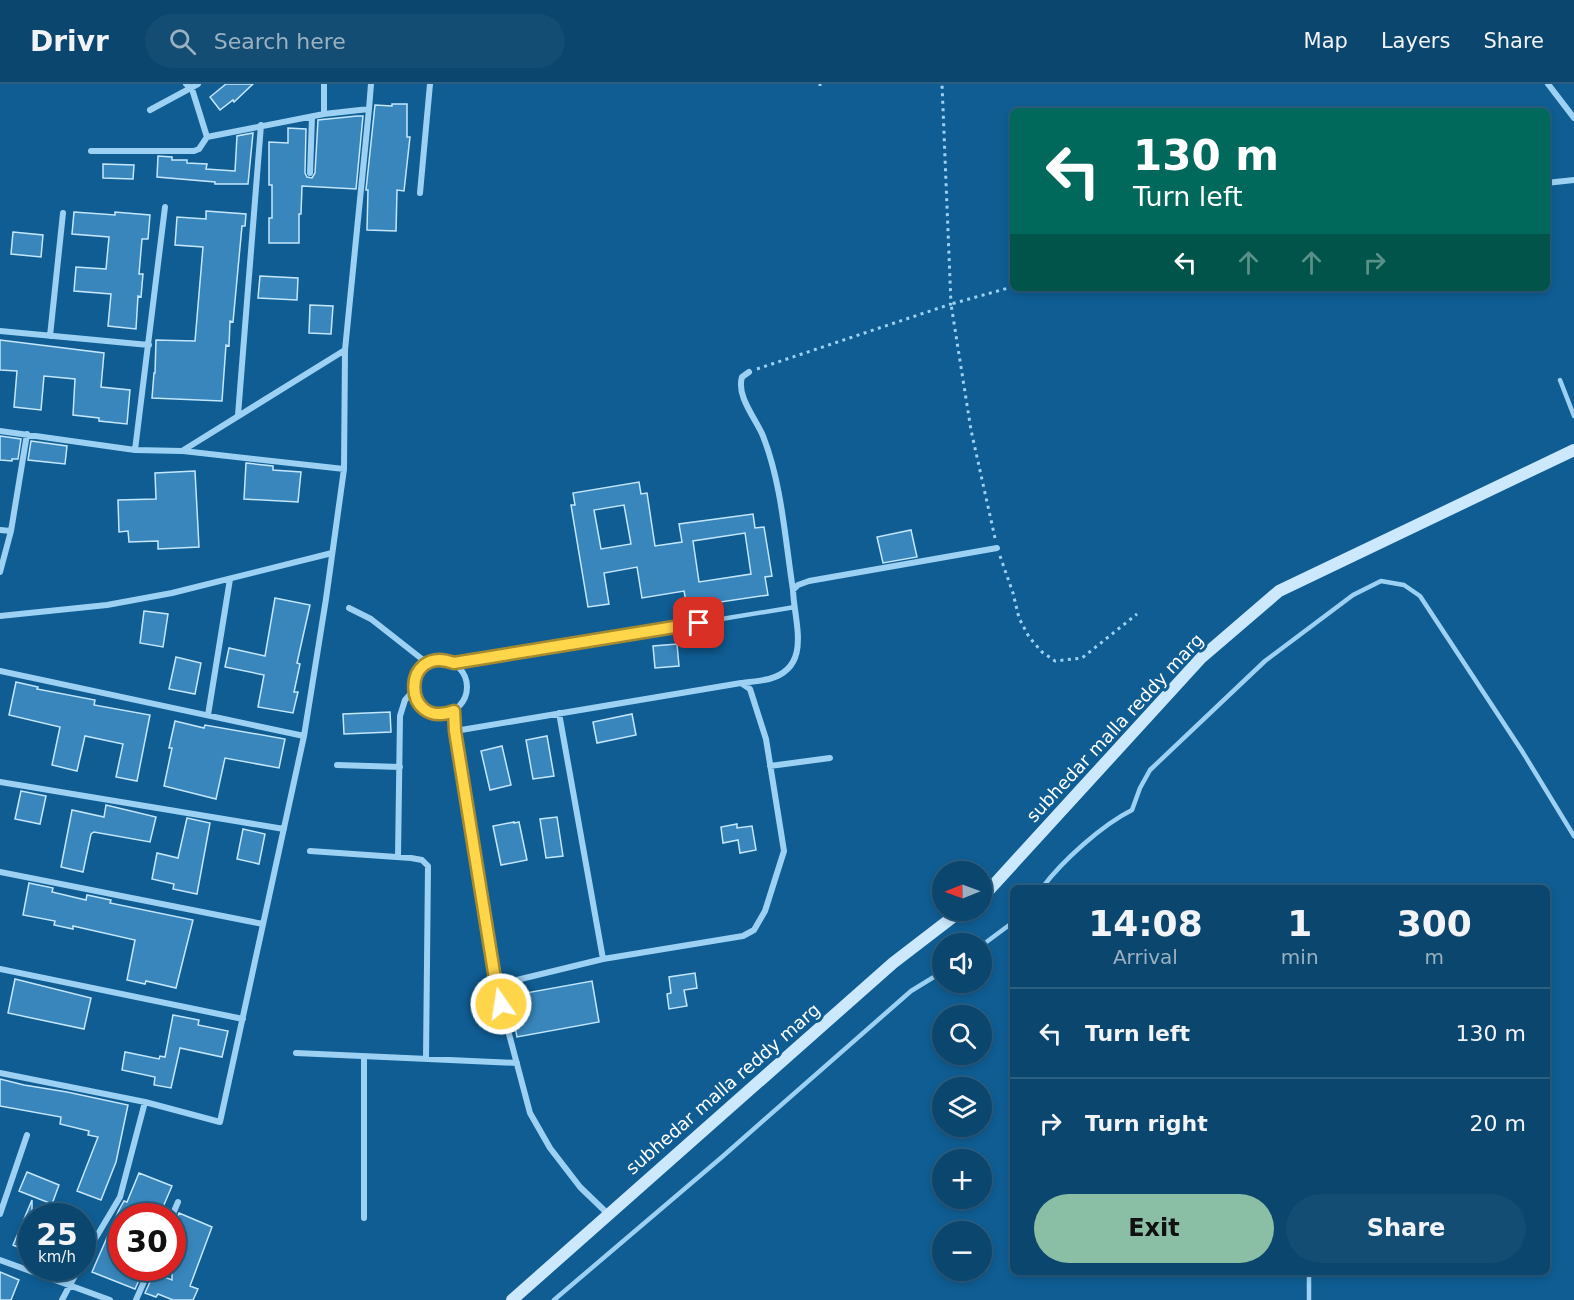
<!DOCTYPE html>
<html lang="en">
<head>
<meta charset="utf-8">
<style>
  body { margin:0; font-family:"DejaVu Sans",sans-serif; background:#144d73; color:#f1f3f6; height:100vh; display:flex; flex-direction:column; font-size:22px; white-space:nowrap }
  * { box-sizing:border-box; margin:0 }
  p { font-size:20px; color:#9ab1c2 }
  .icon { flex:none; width:33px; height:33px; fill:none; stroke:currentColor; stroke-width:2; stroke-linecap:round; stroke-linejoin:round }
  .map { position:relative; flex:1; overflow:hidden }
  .panel { position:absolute; left:1010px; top:801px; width:540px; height:390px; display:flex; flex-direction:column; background:#0b466e; border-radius:9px; box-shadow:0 3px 9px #0003,0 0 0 2px #2b5e81 }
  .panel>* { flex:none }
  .banner { position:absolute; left:1010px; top:24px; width:540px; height:183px; border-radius:9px; box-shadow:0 3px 9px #0003,0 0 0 2px #2b5e81; background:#00695c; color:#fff; overflow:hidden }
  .needle { width:39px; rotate:269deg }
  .tools { position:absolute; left:932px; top:777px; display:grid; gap:12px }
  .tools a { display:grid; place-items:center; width:60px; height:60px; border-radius:50%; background:#0b466e; box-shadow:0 3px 9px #0003,0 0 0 2px #2b5e81; font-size:30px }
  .speed { position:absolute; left:18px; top:1119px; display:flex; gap:12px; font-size:30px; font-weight:700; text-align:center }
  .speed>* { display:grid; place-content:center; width:78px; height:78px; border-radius:50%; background:#0b466e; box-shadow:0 3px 9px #0003,0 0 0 2px #2b5e81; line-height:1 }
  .speed small { font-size:15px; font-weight:400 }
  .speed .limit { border:9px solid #d22; background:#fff; color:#111 }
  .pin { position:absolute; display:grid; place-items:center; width:51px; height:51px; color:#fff; margin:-26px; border-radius:12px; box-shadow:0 3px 9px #0006 }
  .me { position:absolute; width:66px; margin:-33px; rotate:347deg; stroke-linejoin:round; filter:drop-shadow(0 0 4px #0008) }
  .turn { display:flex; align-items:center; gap:21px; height:126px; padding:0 24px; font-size:27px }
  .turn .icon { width:78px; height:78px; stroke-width:2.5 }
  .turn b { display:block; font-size:42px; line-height:51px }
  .lanes { display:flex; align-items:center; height:57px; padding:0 24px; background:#0003; justify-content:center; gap:30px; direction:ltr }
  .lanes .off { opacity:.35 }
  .eta { display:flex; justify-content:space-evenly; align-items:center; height:102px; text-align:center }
  .eta b { font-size:36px; font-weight:700; line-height:42px }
  .primary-button { display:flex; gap:12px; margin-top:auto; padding:12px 24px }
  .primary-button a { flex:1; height:69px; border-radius:36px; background:#8abfa5; color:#111; font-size:24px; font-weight:700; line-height:69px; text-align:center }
  .primary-button a+a { background:#144d73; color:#f1f3f6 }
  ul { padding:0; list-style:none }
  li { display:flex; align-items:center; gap:18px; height:90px; padding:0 24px; border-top:2px solid #2b5e81 }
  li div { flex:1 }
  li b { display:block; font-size:22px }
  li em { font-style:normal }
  header { display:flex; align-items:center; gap:36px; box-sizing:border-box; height:84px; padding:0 30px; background:#0b466e; border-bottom:2px solid #2b5e81 }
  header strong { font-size:28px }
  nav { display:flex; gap:33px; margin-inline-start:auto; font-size:21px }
  .search { width:420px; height:54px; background:#144d73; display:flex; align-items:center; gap:15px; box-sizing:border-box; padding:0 21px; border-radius:33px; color:#9ab1c2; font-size:22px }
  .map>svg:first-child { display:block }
</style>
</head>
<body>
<header>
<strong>Drivr</strong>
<div class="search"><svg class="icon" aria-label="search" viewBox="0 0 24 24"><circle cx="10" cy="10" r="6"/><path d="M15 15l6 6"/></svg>Search here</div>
<nav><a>Map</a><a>Layers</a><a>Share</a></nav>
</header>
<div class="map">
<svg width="1574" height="1216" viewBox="0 0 1574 1216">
  <rect width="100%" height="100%" fill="#0f5d93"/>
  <path fill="#3886bc" stroke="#c4e7fe" stroke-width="1.5" fill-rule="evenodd" d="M226,0H253L234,18L233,16L220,26L210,13Z
    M392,20H407V53H410L404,107L397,106L396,147L367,146L368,106H366L375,21L392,22Z
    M357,32H363L356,105L302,102L301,130H299V159H269V134H272V101H269V58L288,59V44L306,45L305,89L307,93L312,94L315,89L318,36Z
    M253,49L248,100H215V98L157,93L158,72L172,73V76H187V79L207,80L206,85L235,87L237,52Z
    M103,80L134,81L133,95L103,94Z
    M206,127L246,130L245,142H242L233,238L230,237L229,262L226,261L222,317L152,314L154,289H155L156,256L195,257L203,163L175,161L177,133L206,135Z
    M74,128L115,131V128L150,131L148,155H142L139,190H143L141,213L138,212L136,245L108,242L111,210L74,207L76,183L106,185L109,153L72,150Z
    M13,148L43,151L41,173L11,170Z
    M260,192L298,194L297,216L258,214Z
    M310,221L333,222L331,250L309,249Z
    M0,256L104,269L101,303L130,306L127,340L99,337V334L73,331L75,295L44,292L41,326L14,323L17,287L0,286Z
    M0,352L21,355L18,375H12V377L0,376Z
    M31,357L67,362L65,380L28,376Z
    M246,379L273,382V386L301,388L298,418L244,415Z
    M195,387L199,463L158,465V457L129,458L128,447L119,448L118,416L156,415L155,389Z
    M639,398L641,410L647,409L655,462L682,458L679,440L753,430L755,444L764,443L772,492L765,493L768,511L687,523L684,507L642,514L637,483L604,489L609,520L588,523L571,421H575L573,409ZM624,421L631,460L601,465L594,426ZM745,449L751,490L699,498L693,457Z
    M911,446L917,473L883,479L877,453Z
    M275,514L310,521L297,579L300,580L294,608H298L293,629L258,623L264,591L225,583L229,564L265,572Z
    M144,527L168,530L163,563L140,559Z
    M677,560L679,582L655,584L653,562Z
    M176,573L201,579L195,610L169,605Z
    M16,598L38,603L37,605L95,616L94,621L150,631L137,697L116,693L123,660L85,652L77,687L52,681L60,643L9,631Z
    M390,628L391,648L344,650L343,630Z
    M632,630L636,651L597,659L593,638Z
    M175,637L204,644L205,641L285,655L279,684L225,674L216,715L164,702L172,664H169Z
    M547,652L554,692L533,695L526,656Z
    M502,662L511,701L490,706L481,667Z
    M21,707L46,712L40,740L15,735Z
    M106,721L156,733L150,758L94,748L91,750L83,788L61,783L72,726L104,733Z
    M557,733L563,772L546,774L540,735Z
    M187,734L210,739L197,810L173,805L174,800L152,795L157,769L178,774Z
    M514,738V739L519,738L527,776L501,781L493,742Z
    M737,740V744L752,742L756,766L740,769L738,756L723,759L721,743Z
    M243,745L265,750L259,780L237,775Z
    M29,799L53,804L52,808L86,816L87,811L111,816L110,819L193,836L176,904L146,897L145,900L127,896L135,856L73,842V845L54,841L55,837L23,831Z
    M695,889L697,904L684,906L687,922L669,925L667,910L671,909L669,893Z
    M15,895L91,914L84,945L8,929Z
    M592,897L599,938L517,953L509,912Z
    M173,931L199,936L198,941L228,947L222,973L180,964L171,1004L154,1001L155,993L122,986L125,968L159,975L160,972L165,973Z
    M0,995L24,1001L67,1008L128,1021L116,1078L101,1116L77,1107L98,1053L88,1051L89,1047L60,1040L61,1033L0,1022Z
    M27,1088L59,1101L52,1120L19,1107Z
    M139,1089L172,1102L163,1123L169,1125L167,1132H122V1184L144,1185L135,1205L92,1188L119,1126L124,1117L127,1118Z
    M32,1116V1169L13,1161Z
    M179,1129L212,1143L190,1202L198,1205L193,1216H173L158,1210L156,1213L145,1209L154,1189L172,1196V1137L176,1136Z
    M0,1188L19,1196L11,1216H0Z"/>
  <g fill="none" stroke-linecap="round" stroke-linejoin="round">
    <path stroke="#9cd1f4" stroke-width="3" stroke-dasharray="3 4.5" stroke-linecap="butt" d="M820,2V0
      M757,285L951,220L942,0
      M995,454L971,346L951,220L1012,203
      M1000,472L1013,509L1019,534L1029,553L1042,568L1055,577L1082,574L1137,530"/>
    <path stroke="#9cd1f4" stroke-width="4.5" d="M1560,296L1574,332
      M454,579L795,523
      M1042,804C1062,777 1102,741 1132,726L1140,704L1150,686L1265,577L1353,511L1381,497L1404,501L1420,512L1522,667L1574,752
      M981,862L1012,839
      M554,1216L722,1073L911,907L942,888
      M1309,1216V1188"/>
    <path stroke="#9cd1f4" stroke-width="6" d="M1548,0L1574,34
      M369,25L371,0
      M150,26L198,0
      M324,30V0
      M91,67H194L199,65L207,53
      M310,89L312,33
      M1546,99L1574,96
      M420,109L430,0
      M0,247L149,261
      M50,252L63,129
      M749,288L742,293C736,312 756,335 763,352C782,401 785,455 793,506
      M238,331L261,41
      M0,347L135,366L182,367L345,266
      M135,366L165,123
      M183,367L344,385
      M0,446L11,447
      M0,488L11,447L27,350
      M349,524L371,535L427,579
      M0,532L107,521L172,509L332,469
      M413 603a27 27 0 1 1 54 0a27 27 0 1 1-54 0Z
      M0,587L304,652
      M741,599C750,598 760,597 769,595C813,583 794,538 793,506L798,501L809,497L997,464
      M454,627L455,647L496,901L530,1029L550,1064L580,1103L608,1130
      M559,629L603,875
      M208,631L230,495
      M455,647L741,599L750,605L766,655L784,767L765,827L754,846L743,852L603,875L496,901
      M337,681L400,683
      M770,682L830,674
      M0,698L284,745
      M310,767L411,774L422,776L428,782L426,975
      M398,773L400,632L405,616L413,607
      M0,788L263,840
      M0,885L243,935
      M296,969L517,979
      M364,973V1134
      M0,989L145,1018L220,1038L304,652L326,515L344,385L345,266L369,25L324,30L207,53L192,5L186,0
      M0,1130L27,1051
      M172,1132L178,1118
      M0,1176L110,1216
      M82,1177L120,1113L145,1018
      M62,1216L79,1184
      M136,1216L150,1184"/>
    <path stroke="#cbe8fd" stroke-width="12" d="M981,812L989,806L1201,574L1279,507L1574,366
      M512,1216L893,879L962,826"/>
  </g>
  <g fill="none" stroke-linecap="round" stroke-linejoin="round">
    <defs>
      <path id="route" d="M501,920L496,901L455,647L454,627C401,647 401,559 454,579L699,539"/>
    </defs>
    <use href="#route" stroke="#a68a30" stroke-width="15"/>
    <use href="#route" stroke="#ffd54a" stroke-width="10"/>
  </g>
  <g text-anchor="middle" stroke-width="6" stroke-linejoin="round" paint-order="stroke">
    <g font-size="18" fill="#fff" stroke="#0f5d93">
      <text transform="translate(1115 644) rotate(-47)" y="6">subhedar malla reddy marg</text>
      <text transform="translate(723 1005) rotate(-41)" y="6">subhedar malla reddy marg</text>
    </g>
  </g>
</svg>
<div class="tools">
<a><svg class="needle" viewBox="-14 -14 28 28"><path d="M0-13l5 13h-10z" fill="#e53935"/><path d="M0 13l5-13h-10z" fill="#9ab1c2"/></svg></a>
<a><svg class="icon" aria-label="sound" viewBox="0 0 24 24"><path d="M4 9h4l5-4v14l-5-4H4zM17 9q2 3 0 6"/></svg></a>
<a><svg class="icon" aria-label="search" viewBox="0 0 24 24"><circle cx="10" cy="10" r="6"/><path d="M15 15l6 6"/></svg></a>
<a><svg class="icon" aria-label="layers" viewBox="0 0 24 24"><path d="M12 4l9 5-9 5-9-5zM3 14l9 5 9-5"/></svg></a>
<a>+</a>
<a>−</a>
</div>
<div class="speed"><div>25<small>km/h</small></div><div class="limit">30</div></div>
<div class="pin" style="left:699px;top:539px;background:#d93025"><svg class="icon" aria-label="arrive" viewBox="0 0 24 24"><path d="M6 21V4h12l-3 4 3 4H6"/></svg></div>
<svg class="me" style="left:501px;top:920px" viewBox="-20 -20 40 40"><circle r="17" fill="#ffd54a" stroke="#fff" stroke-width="3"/><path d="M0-11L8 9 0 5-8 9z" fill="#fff"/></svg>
<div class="banner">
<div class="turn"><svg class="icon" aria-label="left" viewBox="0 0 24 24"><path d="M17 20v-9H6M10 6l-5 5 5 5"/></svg><div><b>130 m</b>Turn left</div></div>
<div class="lanes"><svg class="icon" aria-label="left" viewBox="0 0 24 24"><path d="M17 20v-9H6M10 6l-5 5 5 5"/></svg><svg class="icon off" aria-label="ahead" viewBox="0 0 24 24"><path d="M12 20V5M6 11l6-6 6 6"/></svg><svg class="icon off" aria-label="ahead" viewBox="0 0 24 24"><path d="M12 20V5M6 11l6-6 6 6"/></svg><svg class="icon off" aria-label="right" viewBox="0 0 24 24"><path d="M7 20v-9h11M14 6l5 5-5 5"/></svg></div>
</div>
<section class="panel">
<div class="eta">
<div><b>14:08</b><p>Arrival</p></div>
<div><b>1</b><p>min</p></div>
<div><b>300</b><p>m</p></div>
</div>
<ul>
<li><svg class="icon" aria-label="left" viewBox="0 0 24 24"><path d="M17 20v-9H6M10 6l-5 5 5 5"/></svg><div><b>Turn left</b></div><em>130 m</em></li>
<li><svg class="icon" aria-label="right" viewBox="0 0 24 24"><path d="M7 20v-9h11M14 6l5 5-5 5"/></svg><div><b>Turn right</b></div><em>20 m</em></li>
</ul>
<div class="primary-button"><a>Exit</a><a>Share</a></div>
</section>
</div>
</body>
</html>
